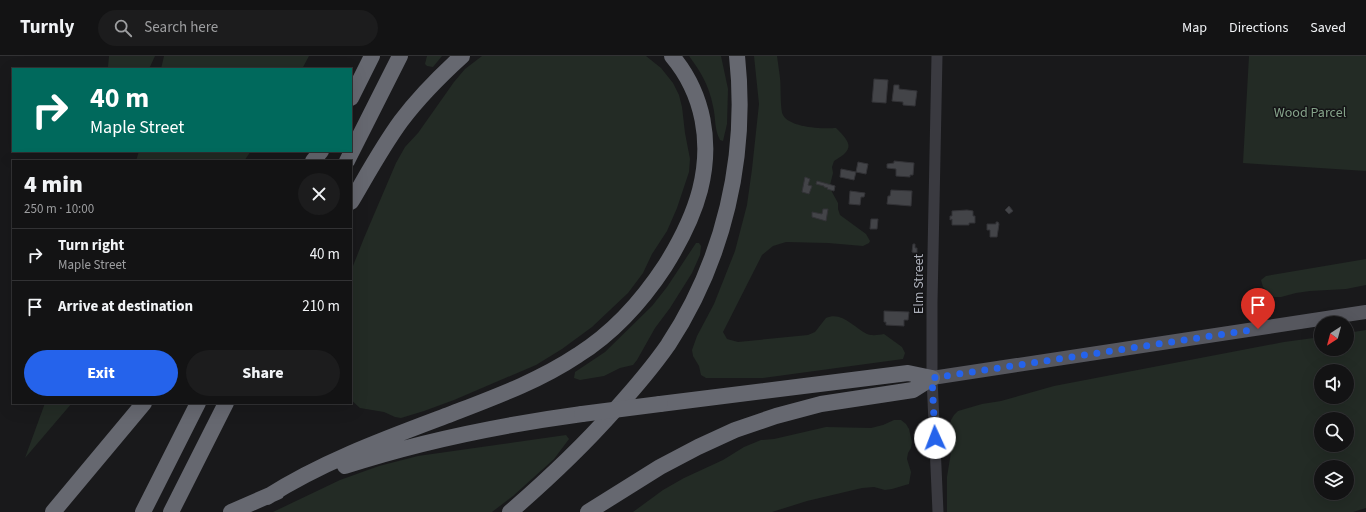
<!DOCTYPE html>
<html lang="en">
<head>
<meta charset="utf-8">
<style>
  body { margin:0; font-family:"Source Sans 3",sans-serif; background:#1c1c1d; color:#f1f3f6; height:100vh; display:flex; flex-direction:column; font-size:15px; white-space:nowrap }
  * { box-sizing:border-box; margin:0 }
  p { font-size:13px; color:#9d9ea0 }
  .icon { flex:none; width:22px; height:22px; fill:none; stroke:currentColor; stroke-width:2; stroke-linecap:round; stroke-linejoin:round }
  .map { position:relative; flex:1; overflow:hidden }
  .sheet { position:absolute; left:12px; top:104px; width:340px; height:244px; display:flex; flex-direction:column; background:#131314; border-radius:0px; box-shadow:0 4px 16px #0002,0 0 0 1px #323234 }
  .sheet>* { flex:none }
  .banner { position:absolute; left:12px; top:12px; width:340px; height:84px; border-radius:0px; box-shadow:0 4px 16px #0002,0 0 0 1px #323234; background:#00695c; color:#fff; overflow:hidden }
  .needle { width:26px; rotate:216deg }
  .controls { position:absolute; left:1314px; top:260px; display:grid; gap:8px }
  .controls a { display:grid; place-items:center; width:40px; height:40px; border-radius:50%; background:#131314; box-shadow:0 4px 16px #0002,0 0 0 1px #323234; font-size:20px }
  .pin { position:absolute; display:grid; place-items:center; width:34px; height:34px; color:#fff; margin:-41px -17px; border-radius:50% 50% 50% 0; rotate:-45deg; box-shadow:0 0 4px #0007 }
  .pin .icon { rotate:45deg }
  .me { position:absolute; width:44px; margin:-22px; rotate:358deg; stroke-linejoin:round; filter:drop-shadow(0 0 3px #0008) }
  .turn { display:flex; align-items:center; gap:14px; height:84px; padding:0 12px; font-size:18px }
  .turn .icon { width:52px; height:52px; stroke-width:2.5 }
  .turn b { display:block; font-size:28px; line-height:34px }
  .round { display:grid; place-items:center; flex:none; width:42px; height:42px; border-radius:21px; background:#1c1c1d }
  .overview { display:flex; align-items:center; justify-content:space-between; height:68px; padding:0 12px }
  h1 { font-size:24px; font-weight:800; line-height:30px }
  .cta { display:flex; gap:8px; margin-top:auto; padding:8px 12px }
  .cta a { flex:1; height:46px; border-radius:24px; background:#2563eb; color:#fff; font-size:16px; font-weight:800; line-height:46px; text-align:center }
  .cta a+a { background:#1c1c1d; color:#f1f3f6 }
  ul { padding:0; list-style:none }
  li { display:flex; align-items:center; gap:12px; height:52px; padding:0 12px; border-top:1px solid #323234 }
  li div { flex:1 }
  li b { display:block; font-size:15px }
  li em { font-style:normal }
  header { display:flex; align-items:center; gap:24px; box-sizing:border-box; height:56px; padding:0 20px; background:#131314; border-bottom:1px solid #323234 }
  header strong { font-size:19px }
  nav { display:flex; gap:22px; margin-inline-start:auto; font-size:14px }
  .search { width:280px; height:36px; background:#1c1c1d; display:flex; align-items:center; gap:10px; box-sizing:border-box; padding:0 14px; border-radius:22px; color:#9d9ea0; font-size:15px }
  .map>svg:first-child { display:block }
</style>
</head>
<body>
<header>
<strong>Turnly</strong>
<div class="search"><svg class="icon" aria-label="search" viewBox="0 0 24 24"><circle cx="10" cy="10" r="6"/><path d="M15 15l6 6"/></svg>Search here</div>
<nav><a>Map</a><a>Directions</a><a>Saved</a></nav>
</header>
<div class="map">
<svg width="1366" height="456" viewBox="0 0 1366 456">
  <rect width="100%" height="100%" fill="#19191b"/>
  <path fill="#232b25" fill-rule="evenodd" d="M109,0H155L149,13H109L108,11Z
    M164,0H309L302,13H161Z
    M427,0H442L433,11L427,10L425,8Z
    M482,0H646L661,12L673,27L679,39L682,51L685,77L690,103L689,116L677,152L667,175L652,198L643,217L628,237L592,271L562,293L536,309L454,344L424,355L401,362L395,361L384,356L360,352L351,344V215L364,182L396,107L405,91L418,77L454,26L465,13Z
    M689,0H721L728,33L727,68L723,85L720,84C714,73 716,62 713,50C709,30 701,16 689,0Z
    M754,0H777C778,7 779,14 780,22C781,30 780,53 783,59C790,72 823,73 836,72C851,87 855,93 834,105L832,111L833,117L830,129L832,136L838,147V153L840,159L866,178L870,185L869,187L863,190L828,187L786,186L773,190L762,199L723,276L727,283L738,286L808,279L815,276L826,262C842,255 854,272 867,278C872,280 878,279 884,278L902,291L905,297L903,303L763,322H706L701,319L699,310L693,300L692,294L697,280L714,248L735,195L747,149L752,113L759,48Z
    M1249,0H1366V115L1243,107Z
    M139,95H251L244,105H136Z
    M696,187H699L701,190L700,199L692,217L670,252L655,272L637,304L633,309L620,312L604,320L580,324L574,322L575,316L605,296L652,250L667,231Z
    M1366,203V229L1346,233L1310,235L1296,237L1281,241H1274L1263,231L1261,224L1266,220Z
    M1366,274V452L1353,456H947V421L952,390L950,371L951,364L954,359L958,355L982,348L1001,345L1054,330L1284,286L1321,281V293H1347V277ZM1321,315H1347V341H1321ZM1321,363H1347V389H1321ZM1321,411H1347V437H1321Z
    M45,347H72L25,402Z
    M894,364H901L906,368L909,373L912,386L911,392L908,397L907,403L911,416L909,428L892,433L885,434L874,431L862,432L807,445L772,456H633L663,434L684,422L723,404L744,391L761,384L774,383L826,371L871,372L883,369Z
    M566,379L569,383L554,403L513,440L492,456H273L340,424L379,410L418,400Z"/>
  <path fill="#434448" stroke="#333337" d="M874,23L888,24L886,47L872,46Z
    M894,29H899V33L917,35L915,50L903,49V46L892,45Z
    M894,105L914,107L913,119H910V121L896,120V113L887,112V108L894,107Z
    M858,106L868,108L866,118L856,116Z
    M841,113L856,116L854,124L840,121Z
    M805,121L810,123L808,129L812,130L809,138L802,136Z
    M817,125L835,130L834,135L827,133L828,132L824,131V130L816,128Z
    M891,134L912,135L911,150L887,148L888,140H890Z
    M850,135L865,137L864,141H861L860,149L849,148Z
    M1009,150L1013,155L1009,158L1005,154Z
    M823,153H828L826,165L812,161V156L822,158Z
    M967,154L973,155V160H975V167H969V169H952V163L950,164V160H952V155Z
    M871,163H878L877,173H870Z
    M996,166H998L999,168L997,181H990V174H987V168H996Z
    M913,188H915V192H917V197L912,196Z
    M884,255L909,256L908,264H904V270L886,269V266H884Z"/>
  <g fill="none" stroke-linecap="round" stroke-linejoin="round">
    <path stroke="#3a3a40" stroke-width="11" d="M937,0L932,247V322L938,456"/>
    <path stroke="#56575e" stroke-width="14" d="M932,322L1366,256"/>
    <path stroke="#666870" stroke-width="16" d="M351,42L372,0
      M313,105L321,95
      M347,105L400,0
      M351,146C367,119 382,91 401,65C419,41 440,20 462,0
      M660,348L908,317L932,322
      M345,410C422,385 501,369 582,358
      M267,441C323,405 390,381 451,358C495,341 539,325 578,299C613,277 642,245 665,210C680,186 693,161 700,134C712,87 704,38 672,0
      M53,456L144,347
      M143,456L198,347
      M171,456L226,347
      M231,456L277,436
      M510,456C547,424 582,391 614,355C633,334 652,312 668,289C724,204 748,101 737,0
      M588,456L660,411L698,391L735,374L776,360L821,348L913,334L932,322"/>
    <path stroke="#666870" stroke-width="16" d="M582,358L660,348"/>
  </g>
  <g fill="none" stroke-linecap="round" stroke-linejoin="round">
    <path stroke="#2563eb" stroke-width="7" stroke-dasharray="0 12.6" d="M935,382L932,322L1258,273"/>
  </g>
  <g text-anchor="middle" stroke-width="3" stroke-linejoin="round" paint-order="stroke">
    <g font-size="14" fill="#85a38a" stroke="#141416">
      <text x="1310" y="61">Wood Parcel</text>
    </g>
    <g font-size="14" fill="#acafb9" stroke="#141416">
      <text transform="translate(918 228) rotate(-90)" y="5">Elm Street</text>
    </g>
  </g>
</svg>
<div class="controls">
<a><svg class="needle" viewBox="-14 -14 28 28"><path d="M0-13l5 13h-10z" fill="#e53935"/><path d="M0 13l5-13h-10z" fill="#9d9ea0"/></svg></a>
<a><svg class="icon" aria-label="sound" viewBox="0 0 24 24"><path d="M4 9h4l5-4v14l-5-4H4zM17 9q2 3 0 6"/></svg></a>
<a><svg class="icon" aria-label="search" viewBox="0 0 24 24"><circle cx="10" cy="10" r="6"/><path d="M15 15l6 6"/></svg></a>
<a><svg class="icon" aria-label="layers" viewBox="0 0 24 24"><path d="M12 4l9 5-9 5-9-5zM3 14l9 5 9-5"/></svg></a>
</div>
<div class="pin" style="left:1258px;top:273px;background:#d93025"><svg class="icon" aria-label="arrive" viewBox="0 0 24 24"><path d="M6 21V4h12l-3 4 3 4H6"/></svg></div>
<svg class="me" style="left:935px;top:382px" viewBox="-20 -20 40 40"><circle r="19" fill="#fff"/><path d="M0-13L10 11 0 6-10 11z" fill="#2563eb"/></svg>
<div class="banner">
<div class="turn"><svg class="icon" aria-label="right" viewBox="0 0 24 24"><path d="M7 20v-9h11M14 6l5 5-5 5"/></svg><div><b>40 m</b>Maple Street</div></div>
</div>
<section class="sheet">
<div class="overview"><div><h1>4 min</h1><p>250 m · 10:00</p></div><a class="round"><svg class="icon" aria-label="close" viewBox="0 0 24 24"><path d="M6 6l12 12M18 6L6 18"/></svg></a></div>
<ul>
<li><svg class="icon" aria-label="right" viewBox="0 0 24 24"><path d="M7 20v-9h11M14 6l5 5-5 5"/></svg><div><b>Turn right</b><p>Maple Street</p></div><em>40 m</em></li>
<li><svg class="icon" aria-label="arrive" viewBox="0 0 24 24"><path d="M6 21V4h12l-3 4 3 4H6"/></svg><div><b>Arrive at destination</b></div><em>210 m</em></li>
</ul>
<div class="cta"><a>Exit</a><a>Share</a></div>
</section>
</div>
</body>
</html>
